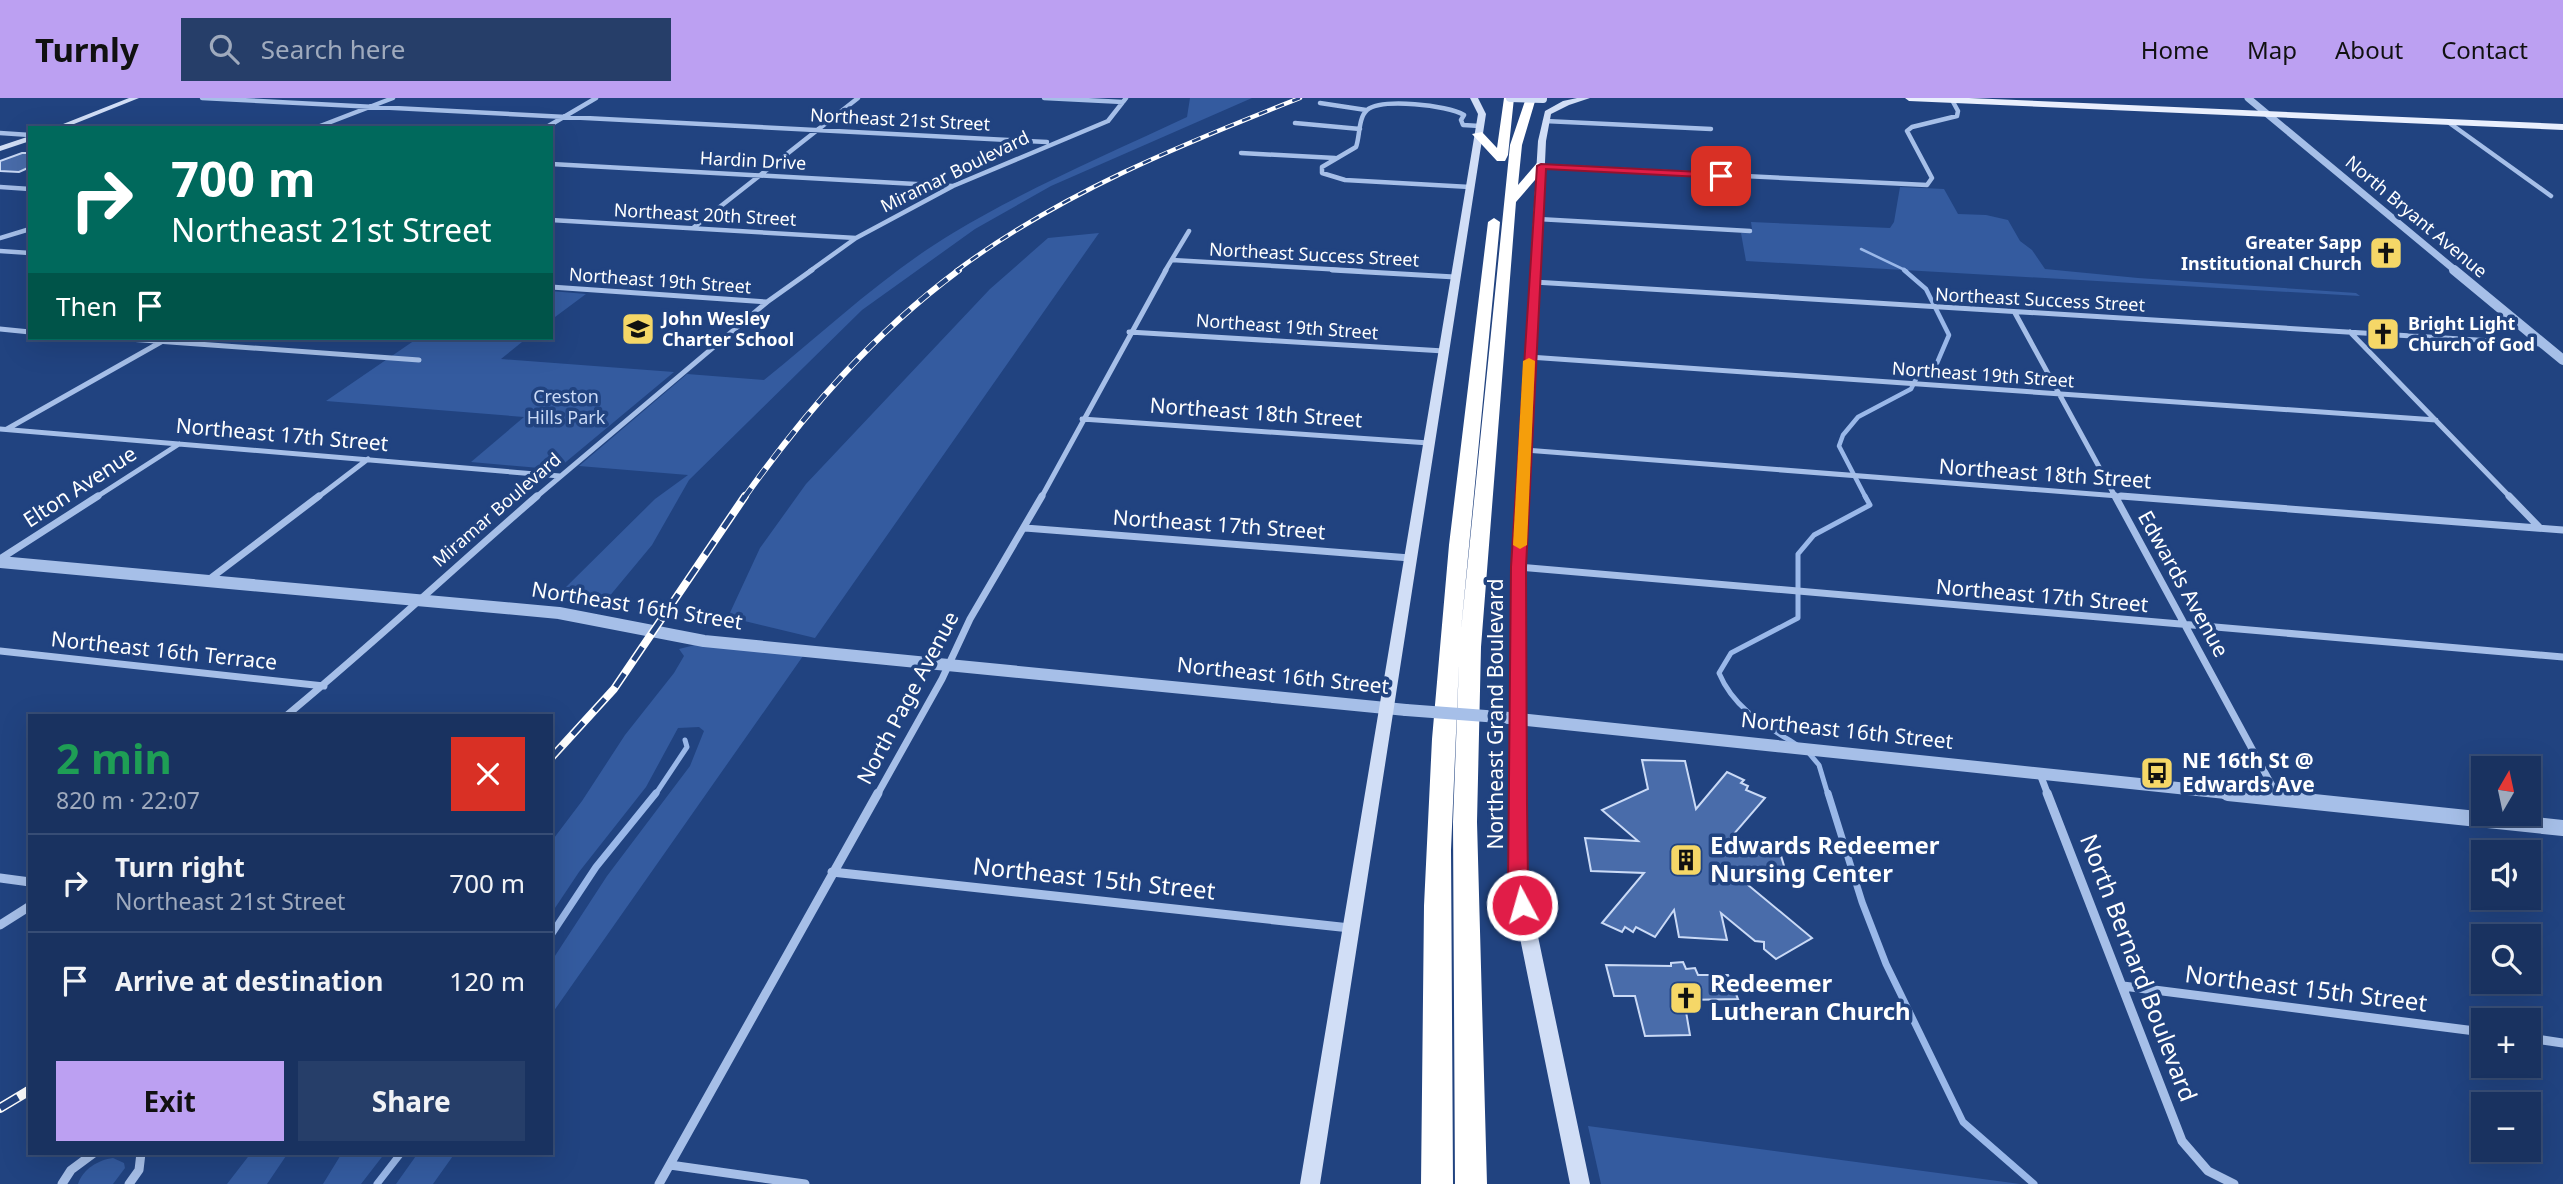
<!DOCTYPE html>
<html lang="en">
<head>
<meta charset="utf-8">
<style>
  body { margin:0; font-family:"Noto Sans",sans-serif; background:#263e69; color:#f1f3f6; height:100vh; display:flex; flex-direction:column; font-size:26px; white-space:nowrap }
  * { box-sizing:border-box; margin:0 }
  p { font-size:23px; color:#9faabd }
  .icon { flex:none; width:38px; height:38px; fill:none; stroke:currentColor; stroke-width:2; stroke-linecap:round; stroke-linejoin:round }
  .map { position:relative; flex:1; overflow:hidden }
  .drawer { position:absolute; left:28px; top:616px; width:525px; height:441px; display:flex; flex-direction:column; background:#193260; border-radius:0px; box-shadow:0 7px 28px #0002,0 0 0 2px #374d75 }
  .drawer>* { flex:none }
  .banner { position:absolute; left:28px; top:28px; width:525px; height:214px; border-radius:0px; box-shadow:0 7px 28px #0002,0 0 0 2px #374d75; background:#00695c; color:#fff; overflow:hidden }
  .needle { width:46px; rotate:9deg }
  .controls { position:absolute; left:2471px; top:658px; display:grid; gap:14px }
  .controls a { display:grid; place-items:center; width:70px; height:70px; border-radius:0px; background:#193260; box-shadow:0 7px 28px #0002,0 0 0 2px #374d75; font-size:35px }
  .pin { position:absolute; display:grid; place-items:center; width:60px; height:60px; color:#fff; margin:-30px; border-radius:14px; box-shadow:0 4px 10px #0006 }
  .me { position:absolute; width:77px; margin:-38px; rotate:354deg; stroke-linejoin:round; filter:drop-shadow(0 0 5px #0008) }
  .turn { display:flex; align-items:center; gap:24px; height:147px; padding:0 28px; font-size:32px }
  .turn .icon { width:91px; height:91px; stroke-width:2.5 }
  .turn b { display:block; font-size:49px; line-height:60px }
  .then { display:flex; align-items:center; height:66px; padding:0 28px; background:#0003; gap:14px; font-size:26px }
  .round { display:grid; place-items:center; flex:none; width:74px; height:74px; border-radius:0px; background:#263e69 }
  .overview { display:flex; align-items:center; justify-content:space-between; height:119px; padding:0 28px }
  h1 { font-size:42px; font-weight:700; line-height:52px; color:#1e9e55 }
  .cta { display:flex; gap:14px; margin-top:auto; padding:14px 28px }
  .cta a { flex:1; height:80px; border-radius:0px; background:#bca0f2; color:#111; font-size:28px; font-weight:700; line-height:80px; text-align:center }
  .cta a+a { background:#263e69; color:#f1f3f6 }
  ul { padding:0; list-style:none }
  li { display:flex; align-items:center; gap:21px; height:98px; padding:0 28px; border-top:2px solid #374d75 }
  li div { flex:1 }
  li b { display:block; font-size:26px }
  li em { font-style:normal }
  header { display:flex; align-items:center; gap:42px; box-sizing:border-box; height:98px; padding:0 35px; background:#bca0f2; color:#111 }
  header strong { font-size:33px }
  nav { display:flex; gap:38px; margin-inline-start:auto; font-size:24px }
  .search { width:490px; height:63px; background:#263e69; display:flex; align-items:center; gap:18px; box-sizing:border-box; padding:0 24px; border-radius:0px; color:#9faabd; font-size:26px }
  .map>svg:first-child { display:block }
</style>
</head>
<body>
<header>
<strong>Turnly</strong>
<div class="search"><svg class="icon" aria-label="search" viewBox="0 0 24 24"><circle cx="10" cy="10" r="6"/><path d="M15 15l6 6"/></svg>Search here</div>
<nav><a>Home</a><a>Map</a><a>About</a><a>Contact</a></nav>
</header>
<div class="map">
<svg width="2563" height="1086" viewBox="0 0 2563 1086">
  <rect width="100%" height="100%" fill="#214380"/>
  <path fill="#345b9f" d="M1190,0H1252L1051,88L975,131L862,212L689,382L652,447L608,500H565L564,491L655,401L688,377L579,368L687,276L764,282C826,232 886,175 953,135C1028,90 1108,56 1187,19Z
    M1900,89L1944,91L1958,116L1986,117L2008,122L2020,143L2032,152L2045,171L2138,180L2356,195L2360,198L1746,163L1741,135L1752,131L1751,124L1890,130L1894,124Z
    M1099,135L815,540L728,519L760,450L806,386L990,191L1048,140Z
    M551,193L586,196L551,222Z
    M418,240H527L501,261L674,274L561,368L551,371L471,364L524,319L326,303Z
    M695,547L803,558L551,917V864L607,778L690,668L704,633L699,629L678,630L646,689L579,774L551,816V744L582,703L625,637L674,575L684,558L679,551Z
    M1588,1028L2020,1086H1601Z
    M251,1055H288L267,1086H227Z
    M342,1055H385L361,1086H323Z
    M418,1055H455L433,1086H396Z
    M113,1060L124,1065L125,1070L113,1086H78C83,1071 98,1062 113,1060Z"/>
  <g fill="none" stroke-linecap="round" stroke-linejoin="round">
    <path stroke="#9ab8e9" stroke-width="2.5" d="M1861,151L1907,173"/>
    <path stroke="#9ab8e9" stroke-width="4.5" d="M1866,400L1839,348L1843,337L1858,319L1911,291L1917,279L1937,265L1949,237L1926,191L1904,172"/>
    <path stroke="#9ab8e9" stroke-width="5" d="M1797,647C1765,627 1734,611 1719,575L1731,555L1798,520V456L1814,437L1870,407L1865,398
      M1808,654L1819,667L1828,697
      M655,697L687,649L685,642"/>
    <path stroke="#9ab8e9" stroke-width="7" d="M1828,695L1862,804L1886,866L1963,1024L2034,1086
      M551,837L596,769L656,695
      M377,1086L401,1055"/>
  </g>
  <path fill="#496caa" stroke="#cadaf6" stroke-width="2" d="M22,55H30V69L19,74L0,73V63Z
    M1642,662L1685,663L1696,711L1727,674L1744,682L1741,685L1748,688L1746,692L1765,700L1726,745L1778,748L1788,781L1736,777L1812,840L1776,861L1764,851V844L1755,843L1721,815L1727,842L1679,839L1674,812L1655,839L1636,829L1633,834L1625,829L1622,834L1602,825L1644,775L1591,773L1585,740L1638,743L1602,712L1648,691Z
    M1683,864L1686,871L1695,870L1698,877H1728L1738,901L1684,902L1690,937L1645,938L1635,898H1614L1606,867L1671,868V865Z"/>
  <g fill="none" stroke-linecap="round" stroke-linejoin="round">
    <path stroke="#a6bfe8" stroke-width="4.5" d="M202,0L1047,44
      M1044,0L1123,4
      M1320,5L1366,12
      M1545,23L1711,31
      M2448,24L2551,98
      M1295,25L1360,31
      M315,30L393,0
      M545,30L596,0
      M0,35L30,37
      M1241,55L1335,60
      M551,66L952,88
      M1541,68L1927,87L1932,80L1907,33L1912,29L1957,18L1958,13L1952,2
      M0,89L30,91
      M1470,89L1345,82L1322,75V69L1356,49C1360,39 1358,20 1367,12C1382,0 1447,7 1464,17L1461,22L1463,27L1480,28
      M1538,121L1750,133
      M551,122L856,140
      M693,130L858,0
      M0,140L30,131
      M0,153L30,155
      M1172,162L1361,173
      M810,173L856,140L953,88L1108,23L1126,0
      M1165,173L1189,133"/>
    <path stroke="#a6bfe8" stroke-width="5" d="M1332,172L1455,179
      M1534,184L2543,246
      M551,189L767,204
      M2015,215L2116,400
      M0,231L30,234
      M1129,234L1444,253
      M2350,234L2511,400
      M115,240L419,262
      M1529,259L2436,322
      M1082,321L1429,345
      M0,331L560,378
      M7,331L161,244
      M1525,352L2144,400
      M95,400L179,346
      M317,400L368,361
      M535,400L767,204L812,172
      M1041,400L1166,172"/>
    <path stroke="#a6bfe8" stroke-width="7" d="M2115,398L2277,697
      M2121,398L2563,432
      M2509,398L2540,430
      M1025,430L1410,460
      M0,461L98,398
      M1519,469L2563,559
      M207,483L319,398
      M0,553L324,588
      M286,618C372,547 453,471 537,398
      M2040,676L2048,697
      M877,697L942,581L970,521L1042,398"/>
    <path stroke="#a6bfe8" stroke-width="9" d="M2047,695L2182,1043L2208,1073L2234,1086
      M2276,695L2279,700
      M832,774L1350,830
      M0,780L30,784
      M0,827L30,808
      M2123,888L2483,934
      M2529,940L2563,945
      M670,1067L805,1086
      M62,1086L71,1072L94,1055
      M129,1086L139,1072L141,1055
      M659,1086L878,695"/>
    <path stroke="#a6bfe8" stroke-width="7" d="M2248,0L2456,173"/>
    <path stroke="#a6bfe8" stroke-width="10" d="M2454,172L2563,262"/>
    <path stroke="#a6bfe8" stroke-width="12" d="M0,464L559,515L704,543L1406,612
      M1499,619L2245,697"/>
    <path stroke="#a6bfe8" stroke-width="16" d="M2228,695L2563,730"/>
    <path fill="#d1def6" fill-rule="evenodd" d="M129,0H139L64,30H53Z
      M1470,0H1478L1486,16L1320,1086H1300L1478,16Z
      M1577,0H1590L1569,7L1551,16L1546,43L1526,469L1527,786L1590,1086H1570L1509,786L1512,469L1538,43L1545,13L1563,3Z
      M30,38V43L0,53V48Z"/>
    <path fill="#e9effd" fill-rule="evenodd" d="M1905,0H1969L2563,26V32L1909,3Z"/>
    <path fill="#fff" fill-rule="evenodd" d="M1504,0H1514L1508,57L1505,63H1497L1472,36L1482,34L1497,50Z
      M1526,0H1536L1522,47L1518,87L1537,65L1547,68L1516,104L1481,549L1477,724L1487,1086H1455L1453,724L1459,565L1451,752L1453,1086H1421L1424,808L1432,641L1449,447L1488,124L1494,120L1500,124L1461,532L1510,47Z"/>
    <defs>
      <path id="rail-far3" d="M956,173C1061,95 1180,47 1300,0"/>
      <path id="rail-far2" d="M744,400C806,313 873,236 959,172"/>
      <path id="rail-far1" d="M551,660L614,591L745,398"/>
      <path id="rail" d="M0,1010L30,992"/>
    </defs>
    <use href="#rail-far3" stroke="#fff" stroke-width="4.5"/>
    <use href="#rail-far2" stroke="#fff" stroke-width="6"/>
    <use href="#rail-far1" stroke="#fff" stroke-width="8"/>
    <use href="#rail" stroke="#fff" stroke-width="10"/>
    <use href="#rail-far3" stroke="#214380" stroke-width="2.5" stroke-dasharray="9" stroke-linecap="butt"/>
    <use href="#rail-far2" stroke="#214380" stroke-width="4.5" stroke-dasharray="12" stroke-linecap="butt"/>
    <use href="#rail-far1" stroke="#214380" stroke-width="5" stroke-dasharray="16" stroke-linecap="butt"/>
    <use href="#rail" stroke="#214380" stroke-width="7" stroke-dasharray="21" stroke-linecap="butt"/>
    <path stroke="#a6bfe8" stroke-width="12" d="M1406,612L1499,619"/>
    <path stroke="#d1def6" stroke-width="8" d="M1510,0L1543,1"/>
  </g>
  <path fill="#e11d48" stroke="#92132f" stroke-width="2" d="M1541,66L1721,75L1726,78L1721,80L1546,71L1526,469L1527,706L1528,786L1532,807L1529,812L1522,814L1515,812L1508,786L1511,469L1537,68Z"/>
  <path fill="#f59e0b" d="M1529,260L1535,263L1527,447L1520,451L1513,447L1523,263Z"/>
  <defs>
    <symbol id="church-square" viewBox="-11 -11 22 22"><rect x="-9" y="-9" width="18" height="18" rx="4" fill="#f5d767" stroke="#214380"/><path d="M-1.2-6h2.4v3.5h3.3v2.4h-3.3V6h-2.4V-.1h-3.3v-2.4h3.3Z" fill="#111"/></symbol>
    <symbol id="school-square" viewBox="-11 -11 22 22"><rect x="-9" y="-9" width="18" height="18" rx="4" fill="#f5d767" stroke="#214380"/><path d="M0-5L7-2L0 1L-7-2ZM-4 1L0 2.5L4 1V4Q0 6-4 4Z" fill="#111"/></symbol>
    <symbol id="bus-square" viewBox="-11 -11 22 22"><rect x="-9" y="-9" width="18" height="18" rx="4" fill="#f5d767" stroke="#214380"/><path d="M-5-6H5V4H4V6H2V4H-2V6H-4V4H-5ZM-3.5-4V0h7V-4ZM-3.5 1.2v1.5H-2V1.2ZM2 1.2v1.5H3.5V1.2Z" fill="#111"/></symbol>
    <symbol id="building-square" viewBox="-11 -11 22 22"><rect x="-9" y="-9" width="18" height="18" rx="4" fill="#f5d767" stroke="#214380"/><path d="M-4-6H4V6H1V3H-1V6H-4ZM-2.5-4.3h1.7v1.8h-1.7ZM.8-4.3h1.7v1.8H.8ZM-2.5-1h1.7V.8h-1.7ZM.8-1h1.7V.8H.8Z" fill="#111"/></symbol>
  </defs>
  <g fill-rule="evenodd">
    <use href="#church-square" x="2367" y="136" width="38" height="38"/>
    <use href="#school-square" x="619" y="212" width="38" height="38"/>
    <use href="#church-square" x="2364" y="217" width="38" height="38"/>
    <use href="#bus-square" x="2138" y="656" width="38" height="38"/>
    <use href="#building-square" x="1667" y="743" width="38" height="38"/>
    <use href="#church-square" x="1667" y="881" width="38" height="38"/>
  </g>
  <g text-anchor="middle" stroke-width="7" stroke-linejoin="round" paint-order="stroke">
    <g font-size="18" fill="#fff" stroke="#214380">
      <text transform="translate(900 22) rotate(3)" y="6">Northeast 21st Street</text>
      <text transform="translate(753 63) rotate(3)" y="6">Hardin Drive</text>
      <text transform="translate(955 74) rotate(-26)" y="6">Miramar Boulevard</text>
      <text transform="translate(705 117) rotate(3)" y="6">Northeast 20th Street</text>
      <text transform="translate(2416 119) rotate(40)" y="6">North Bryant Avenue</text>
      <text transform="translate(1314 157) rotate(3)" y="6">Northeast Success Street</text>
      <text transform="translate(660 183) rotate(4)" y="6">Northeast 19th Street</text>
      <text transform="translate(2040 202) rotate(3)" y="6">Northeast Success Street</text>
      <text transform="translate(1287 229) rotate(4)" y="6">Northeast 19th Street</text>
      <text transform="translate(1983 277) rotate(4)" y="6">Northeast 19th Street</text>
      <text transform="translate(497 412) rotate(-41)" y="6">Miramar Boulevard</text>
    </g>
    <g font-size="18" font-weight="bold" fill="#fff" stroke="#214380" text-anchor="start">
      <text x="2362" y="151" text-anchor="end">Greater Sapp<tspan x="2362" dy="21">Institutional Church</tspan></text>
      <text x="662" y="227">John Wesley<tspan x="662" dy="21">Charter School</tspan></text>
      <text x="2408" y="232">Bright Light<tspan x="2408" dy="21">Church of God</tspan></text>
    </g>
    <g font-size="18" fill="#cadaf6" stroke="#214380">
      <text x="566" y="305">Creston<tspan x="566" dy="21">Hills Park</tspan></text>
    </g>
    <g font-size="21" fill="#fff" stroke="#214380">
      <text transform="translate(1256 315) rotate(4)" y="7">Northeast 18th Street</text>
      <text transform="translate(282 337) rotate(5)" y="7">Northeast 17th Street</text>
      <text transform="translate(2045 376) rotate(4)" y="7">Northeast 18th Street</text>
      <text transform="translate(80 389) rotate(-33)" y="7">Elton Avenue</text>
      <text transform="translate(1219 427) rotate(4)" y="7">Northeast 17th Street</text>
      <text transform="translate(2183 486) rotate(61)" y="7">Edwards Avenue</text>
      <text transform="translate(2042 498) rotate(5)" y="7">Northeast 17th Street</text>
      <text transform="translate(637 508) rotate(9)" y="7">Northeast 16th Street</text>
      <text transform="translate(164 553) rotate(6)" y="7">Northeast 16th Terrace</text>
      <text transform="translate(1283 578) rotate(6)" y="7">Northeast 16th Street</text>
      <text transform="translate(908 600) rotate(-62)" y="7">North Page Avenue</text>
      <text transform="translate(1496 616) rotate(-90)" y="7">Northeast Grand Boulevard</text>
      <text transform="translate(1847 633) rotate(6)" y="7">Northeast 16th Street</text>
    </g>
    <g font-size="21" font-weight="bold" fill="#fff" stroke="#214380" text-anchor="start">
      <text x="2182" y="670">NE 16th St @<tspan x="2182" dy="24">Edwards Ave</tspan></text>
    </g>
    <g font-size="24" font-weight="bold" fill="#fff" stroke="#214380" text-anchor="start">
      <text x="1710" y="756">Edwards Redeemer<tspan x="1710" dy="28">Nursing Center</tspan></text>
      <text x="1710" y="894">Redeemer<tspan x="1710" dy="28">Lutheran Church</tspan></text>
    </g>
    <g font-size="24" fill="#fff" stroke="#214380">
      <text transform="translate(1094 781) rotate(6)" y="8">Northeast 15th Street</text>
      <text transform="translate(2138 870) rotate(69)" y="8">North Bernard Boulevard</text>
      <text transform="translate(2306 891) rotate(7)" y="8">Northeast 15th Street</text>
    </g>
  </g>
</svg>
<div class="controls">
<a><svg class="needle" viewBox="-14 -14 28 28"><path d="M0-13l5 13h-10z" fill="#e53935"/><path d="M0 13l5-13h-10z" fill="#9faabd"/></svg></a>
<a><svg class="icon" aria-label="sound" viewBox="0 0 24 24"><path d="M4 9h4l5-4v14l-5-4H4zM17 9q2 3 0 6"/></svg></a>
<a><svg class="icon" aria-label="search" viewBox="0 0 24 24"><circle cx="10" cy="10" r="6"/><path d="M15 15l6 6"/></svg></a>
<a>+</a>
<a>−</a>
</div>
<div class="pin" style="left:1721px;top:78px;background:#d93025"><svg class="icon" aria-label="arrive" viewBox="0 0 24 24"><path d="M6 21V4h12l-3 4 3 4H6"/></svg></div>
<svg class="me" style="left:1522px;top:807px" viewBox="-20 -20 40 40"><circle r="17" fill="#e11d48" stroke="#fff" stroke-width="3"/><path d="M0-11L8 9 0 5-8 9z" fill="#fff"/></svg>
<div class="banner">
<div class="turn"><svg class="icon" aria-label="right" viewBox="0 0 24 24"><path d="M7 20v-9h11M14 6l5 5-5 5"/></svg><div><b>700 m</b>Northeast 21st Street</div></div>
<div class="then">Then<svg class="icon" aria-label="arrive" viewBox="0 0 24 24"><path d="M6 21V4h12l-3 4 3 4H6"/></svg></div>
</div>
<section class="drawer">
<div class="overview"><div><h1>2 min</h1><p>820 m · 22:07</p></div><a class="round" style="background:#d93025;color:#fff"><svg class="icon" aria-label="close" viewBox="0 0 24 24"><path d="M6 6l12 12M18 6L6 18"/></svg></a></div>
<ul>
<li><svg class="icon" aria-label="right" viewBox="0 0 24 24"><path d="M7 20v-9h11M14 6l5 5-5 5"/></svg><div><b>Turn right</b><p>Northeast 21st Street</p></div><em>700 m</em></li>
<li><svg class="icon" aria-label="arrive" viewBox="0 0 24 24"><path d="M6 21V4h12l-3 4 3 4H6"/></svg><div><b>Arrive at destination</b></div><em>120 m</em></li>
</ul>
<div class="cta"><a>Exit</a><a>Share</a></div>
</section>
</div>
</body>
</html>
